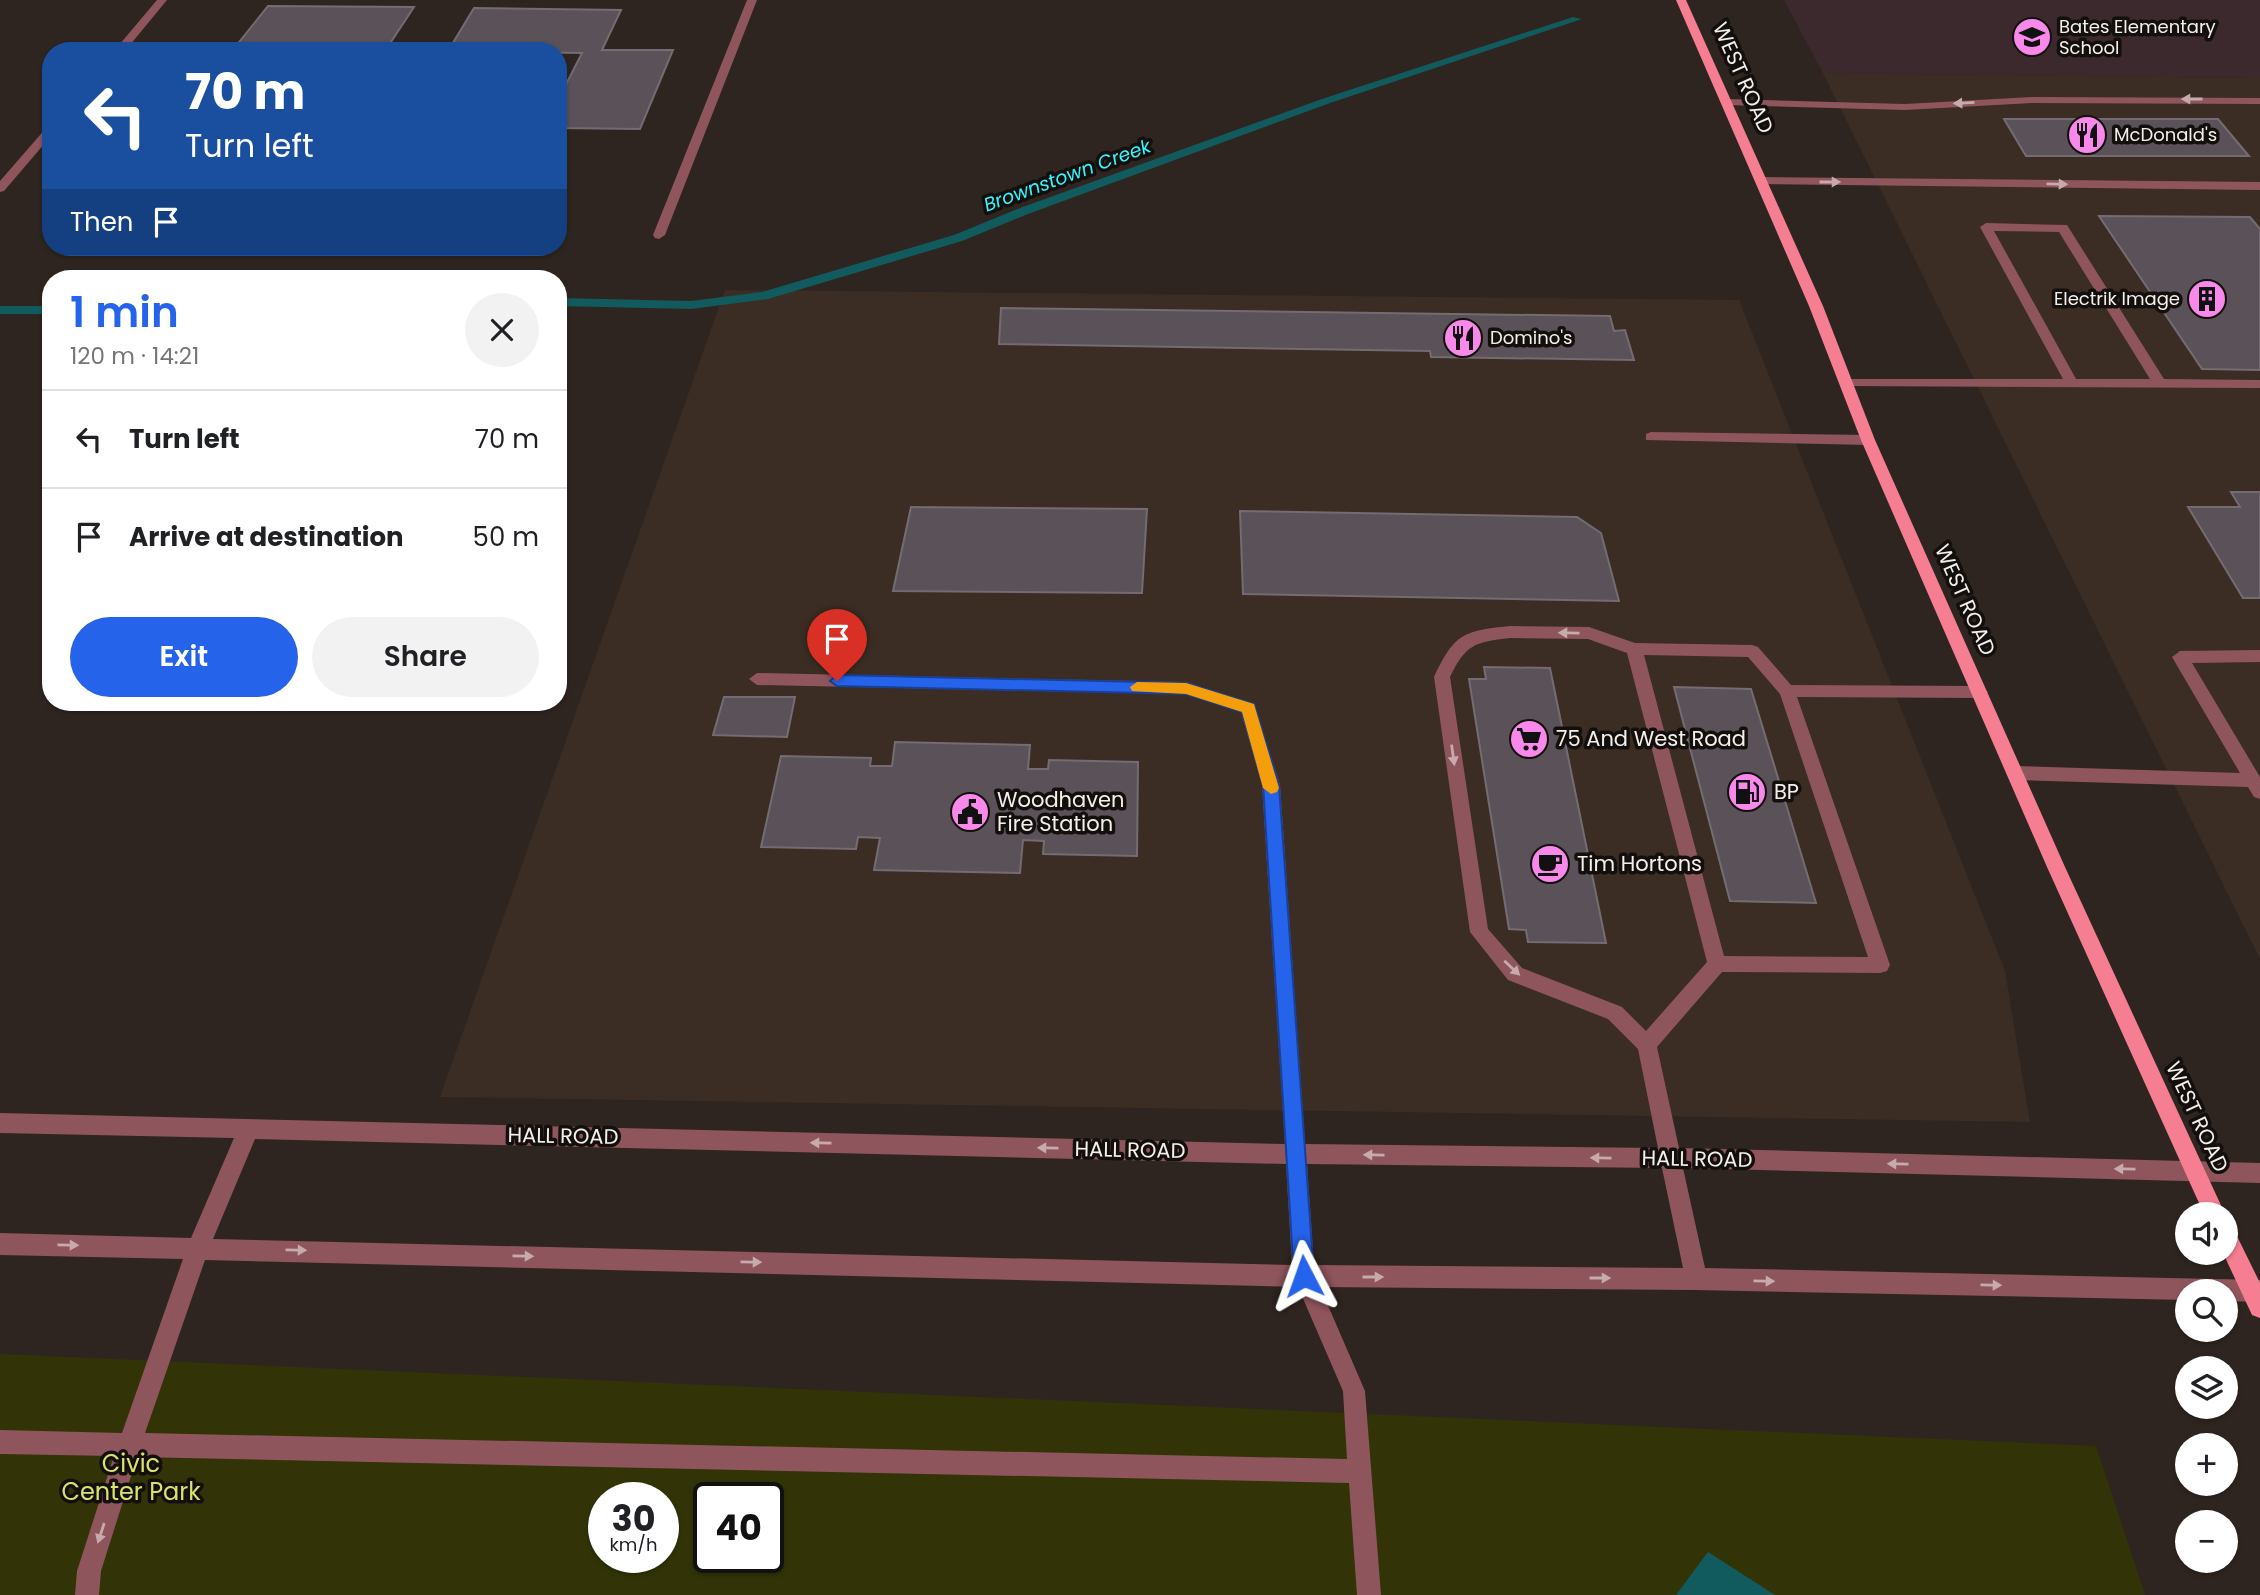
<!DOCTYPE html>
<html lang="en">
<head>
<meta charset="utf-8">
<style>
  body { margin:0; font-family:Poppins,sans-serif; background:#f2f2f2; color:#202124; height:100vh; display:flex; flex-direction:column; font-size:26px; white-space:nowrap }
  * { box-sizing:border-box; margin:0 }
  p { font-size:23px; color:#757577 }
  .icon { flex:none; width:38px; height:38px; fill:none; stroke:currentColor; stroke-width:2; stroke-linecap:round; stroke-linejoin:round }
  .map { position:relative; flex:1; overflow:hidden }
  .side { position:absolute; left:42px; top:270px; width:525px; height:441px; display:flex; flex-direction:column; background:#fff; border-radius:28px; box-shadow:0 2px 5px #0004 }
  .side>* { flex:none }
  .hud { position:absolute; left:42px; top:42px; width:525px; height:214px; border-radius:28px; box-shadow:0 2px 5px #0004; background:#1a4fa0; color:#fff; overflow:hidden }
  .tools { position:absolute; left:2175px; top:1202px; display:grid; gap:14px }
  .tools a { display:grid; place-items:center; width:63px; height:63px; border-radius:50%; background:#fff; box-shadow:0 2px 5px #0004; font-size:35px }
  .speed { position:absolute; left:588px; top:1482px; display:flex; gap:14px; font-size:35px; font-weight:700; text-align:center }
  .speed>* { display:grid; place-content:center; width:91px; height:91px; border-radius:50%; background:#fff; box-shadow:0 2px 5px #0004; line-height:1 }
  .speed small { font-size:18px; font-weight:400 }
  .speed .limit { border:4px solid #111; border-radius:10px; background:#fff; color:#111 }
  .pin { position:absolute; display:grid; place-items:center; width:60px; height:60px; color:#fff; margin:-72px -30px; border-radius:50% 50% 50% 0; rotate:-45deg; box-shadow:0 0 7px #0007 }
  .pin .icon { rotate:45deg }
  .me { position:absolute; width:77px; margin:-38px; rotate:356deg; stroke-linejoin:round; filter:drop-shadow(0 0 5px #0008) }
  .turn { display:flex; align-items:center; gap:24px; height:147px; padding:0 28px; font-size:32px }
  .turn .icon { width:91px; height:91px; stroke-width:2.5 }
  .turn b { display:block; font-size:49px; line-height:60px }
  .then { display:flex; align-items:center; height:66px; padding:0 28px; background:#0003; gap:14px; font-size:26px }
  .round { display:grid; place-items:center; flex:none; width:74px; height:74px; border-radius:37px; background:#f2f2f2 }
  .summary { display:flex; align-items:center; justify-content:space-between; height:119px; padding:0 28px }
  h1 { font-size:42px; font-weight:600; line-height:52px; color:#2563eb }
  .action { display:flex; gap:14px; margin-top:auto; padding:14px 28px }
  .action a { flex:1; height:80px; border-radius:42px; background:#2563eb; color:#fff; font-size:28px; font-weight:600; line-height:80px; text-align:center }
  .action a+a { background:#f2f2f2; color:#202124 }
  ul { padding:0; list-style:none }
  li { display:flex; align-items:center; gap:21px; height:98px; padding:0 28px; border-top:2px solid #e0e0e0 }
  li div { flex:1 }
  li b { display:block; font-size:26px }
  li em { font-style:normal }
  .map>svg:first-child { display:block }
</style>
</head>
<body>
<div class="map">
<svg width="2260" height="1595" viewBox="0 0 2260 1595">
  <rect width="100%" height="100%" fill="#2f2520"/>
  <path fill="#3b2d23" d="M1823,73L2260,78V959Z
    M725,290L1739,300L2005,971L2030,1122L440,1097Z"/>
  <path fill="#3c292d" d="M1784,0H2260V78L1823,73Z"/>
  <path fill="#323408" fill-rule="evenodd" d="M0,1354L2096,1446L2145,1595H0ZM604,1498H663V1558H604ZM709,1498H768V1558H709Z"/>
  <path fill="#115b5e" d="M1708,1552L1775,1595H1676Z"/>
  <g fill="none" stroke-linecap="round" stroke-linejoin="round">
    <path fill="#115b5e" fill-rule="evenodd" d="M1573,17L1582,19L1330,103L1028,214L962,241L768,299L691,309L558,306V298L691,301L762,292L954,235L1020,208L1322,99Z
      M0,306H51V314H0Z"/>
  </g>
  <path fill="#5b5159" stroke="#756b73" stroke-width="2" d="M268,6L414,7L385,51H232Z
    M474,8L621,10L602,50H673L640,129L558,128V100L582,53L448,51Z
    M2004,119H2218L2249,156H2026Z
    M2099,216L2250,217L2260,229V370L2202,369Z
    M1001,308L1610,316L1614,331L1625,330L1634,360L1431,357L1430,351L999,344Z
    M2231,492H2260V598H2243L2188,507H2240Z
    M911,507L1147,509L1142,593L893,591Z
    M1240,511L1577,517L1601,533L1619,601L1243,594Z
    M1484,667L1550,668L1606,943L1528,942L1526,930L1509,929L1469,679H1486Z
    M1674,687L1751,689L1816,903L1730,901Z
    M724,697H795L787,737L713,735Z
    M895,742L1030,745L1028,769H1048L1049,760L1138,762L1137,856L1043,854L1044,841L1023,840L1020,873L874,870L880,838L858,837L856,849L761,847L781,756L871,758L870,766H892Z"/>
  <g fill="none" stroke-linecap="round" stroke-linejoin="round">
    <path fill="#8f555d" fill-rule="evenodd" d="M157,0H167L125,51H114Z
      M747,0H757L665,235L659,239L655,238L653,235Z
      M2032,97L2260,98V104L2032,103L1905,110L1727,105L1721,102L1727,99L1905,104Z
      M51,126V136L4,191L0,192V181L47,127Z
      M1761,177L2260,182V190L1757,184L1755,181Z
      M1986,223L2067,225L2164,379L2260,380V388L1842,386V380L1847,379H2063L1980,227ZM1994,231L2059,232L2150,379H2076Z
      M1651,432L1868,435L1875,440L1868,445L1646,440V434Z
      M1510,626L1589,627L1635,643L1752,645L1758,647L1791,685L1980,686L1988,692L1980,698L1797,697L1890,965L1887,971L1880,973L1722,972L1657,1047L1679,1148L2260,1163V1183L1683,1168L1705,1268L2260,1280V1302L2226,1301V1292H2188V1300L1696,1290L1320,1287L1365,1391L1381,1595H1357L1349,1483L137,1457L101,1571L99,1595H75L77,1571L114,1456L0,1454V1430L122,1433L183,1259L0,1255V1233L191,1238L234,1138L0,1133V1113L1285,1144L1262,785L1241,712L1186,694L757,685L749,679L757,673L1186,682L1254,704L1280,785L1305,1144L1658,1148L1638,1049L1608,1019L1508,980L1470,932L1434,677C1455,633 1463,631 1510,626ZM1510,638L1588,639L1627,653L1707,962L1646,1031L1622,1007L1522,968L1488,929L1450,677C1466,644 1475,642 1510,638ZM1644,655L1748,657L1780,694L1868,957L1724,956ZM255,1139L1286,1164L1292,1265L213,1239ZM1307,1164L1662,1168L1683,1268L1314,1265ZM205,1260L1298,1287L1343,1391L1347,1459L145,1433Z
      M2260,650V662L2192,663L2260,777V799L2254,797L2248,787L2015,780L2009,778L2006,773L2009,768L2015,766L2240,773L2172,657L2180,651Z"/>
    <path fill="#f57e92" fill-rule="evenodd" d="M1676,0H1686L1823,306L1875,440L2065,867L2225,1214H2204L2047,867L1861,440L1809,306Z
      M2226,1226L2234,1230L2260,1283V1318L2252,1315L2223,1253H2226Z"/>
  </g>
  <defs><path id="oneway-solid" d="M-6-.8H1V-3.2L6.5 0L1 3.2V.8H-6Z" transform="scale(1.75)"/></defs>
  <g fill="#c7aaab">
    <use href="#oneway-solid" transform="translate(2192 99) rotate(180)"/>
    <use href="#oneway-solid" transform="translate(1964 103) rotate(177)"/>
    <use href="#oneway-solid" transform="translate(1830 182)"/>
    <use href="#oneway-solid" transform="translate(2057 184) rotate(1)"/>
    <use href="#oneway-solid" transform="translate(1569 633) rotate(-179)"/>
    <use href="#oneway-solid" transform="translate(1453 755) rotate(82)"/>
    <use href="#oneway-solid" transform="translate(1512 968) rotate(43)"/>
    <use href="#oneway-solid" transform="translate(821 1143) rotate(-179)"/>
    <use href="#oneway-solid" transform="translate(1048 1148) rotate(-179)"/>
    <use href="#oneway-solid" transform="translate(1374 1155) rotate(-179)"/>
    <use href="#oneway-solid" transform="translate(1601 1158) rotate(-179)"/>
    <use href="#oneway-solid" transform="translate(1898 1164) rotate(-179)"/>
    <use href="#oneway-solid" transform="translate(2125 1169) rotate(-179)"/>
    <use href="#oneway-solid" transform="translate(68 1245) rotate(1)"/>
    <use href="#oneway-solid" transform="translate(296 1250) rotate(1)"/>
    <use href="#oneway-solid" transform="translate(523 1256) rotate(1)"/>
    <use href="#oneway-solid" transform="translate(751 1262) rotate(1)"/>
    <use href="#oneway-solid" transform="translate(1373 1277)"/>
    <use href="#oneway-solid" transform="translate(1600 1278)"/>
    <use href="#oneway-solid" transform="translate(1764 1281) rotate(1)"/>
    <use href="#oneway-solid" transform="translate(1991 1285) rotate(1)"/>
    <use href="#oneway-solid" transform="translate(101 1533) rotate(108)"/>
  </g>
  <path fill="#2563eb" stroke="#184099" stroke-width="2" d="M837,675L1186,683L1254,704L1279,785L1314,1276L1311,1283L1304,1286L1297,1283L1294,1276L1263,785L1242,712L1186,694L837,686L830,681Z"/>
  <path fill="#f59e0b" d="M1137,682L1186,683L1254,704L1279,788L1277,792L1271,794L1263,788L1242,712L1186,694L1132,691L1130,687Z"/>
  <defs>
    <symbol id="school-disc" viewBox="-11 -11 22 22"><circle r="9.5" fill="#f888ea" stroke="#130f0d"/><path d="M0-5L7-2L0 1L-7-2ZM-4 1L0 2.5L4 1V4Q0 6-4 4Z" fill="#111"/></symbol>
    <symbol id="restaurant-disc" viewBox="-11 -11 22 22"><circle r="9.5" fill="#f888ea" stroke="#130f0d"/><path d="M-5-6h1v4h1v-4h1v4h1v-4h1v5L-1.5 .5V6h-2V.5L-5-1ZM5-6V6H3V1.5H1.5Q1.5-4 5-6Z" fill="#111"/></symbol>
    <symbol id="building-disc" viewBox="-11 -11 22 22"><circle r="9.5" fill="#f888ea" stroke="#130f0d"/><path d="M-4-6H4V6H1V3H-1V6H-4ZM-2.5-4.3h1.7v1.8h-1.7ZM.8-4.3h1.7v1.8H.8ZM-2.5-1h1.7V.8h-1.7ZM.8-1h1.7V.8H.8Z" fill="#111"/></symbol>
    <symbol id="supermarket-disc" viewBox="-11 -11 22 22"><circle r="9.5" fill="#f888ea" stroke="#130f0d"/><path d="M-6-5.5h2.5l.6 2H6L4.5 2H-2.5L-4.4-4H-6ZM-1.5 3.2a1.3 1.3 0 1 0 .1 0ZM3 3.2a1.3 1.3 0 1 0 .1 0Z" fill="#111"/></symbol>
    <symbol id="fuel-disc" viewBox="-11 -11 22 22"><circle r="9.5" fill="#f888ea" stroke="#130f0d"/><path d="M-5.5-6h7V0h2V4h1.3V-2.5L3-4.5l.8-.8L6-3V5H2.5V1h-1V6h-7ZM-4.2-4.7v3.2H.2V-4.7Z" fill="#111"/></symbol>
    <symbol id="civic-disc" viewBox="-11 -11 22 22"><circle r="9.5" fill="#f888ea" stroke="#130f0d"/><path d="M-.6-6.5H3V-4.5H.6V-3L4-1V1h2V6H-6V1h2V-1L-.6-3ZM-1.2 2.5V6h2.4V2.5Z" fill="#111"/></symbol>
    <symbol id="cafe-disc" viewBox="-11 -11 22 22"><circle r="9.5" fill="#f888ea" stroke="#130f0d"/><path d="M-5.5-4.5H6V0H3Q3 3.5 0 3.5H-2.5Q-5.5 3.5-5.5 0ZM3-3.2v2h1.7v-2ZM-6 4.5H4V6H-6Z" fill="#111"/></symbol>
  </defs>
  <g fill-rule="evenodd">
    <use href="#school-disc" x="2010" y="15" width="44" height="44"/>
    <use href="#restaurant-disc" x="2065" y="113" width="44" height="44"/>
    <use href="#building-disc" x="2185" y="277" width="44" height="44"/>
    <use href="#restaurant-disc" x="1441" y="316" width="44" height="44"/>
    <use href="#supermarket-disc" x="1507" y="717" width="44" height="44"/>
    <use href="#fuel-disc" x="1725" y="770" width="44" height="44"/>
    <use href="#civic-disc" x="948" y="790" width="44" height="44"/>
    <use href="#cafe-disc" x="1528" y="842" width="44" height="44"/>
  </g>
  <g text-anchor="middle" stroke-width="7" stroke-linejoin="round" paint-order="stroke">
    <g font-size="18" fill="#f5efeb" stroke="#130f0d" text-anchor="start">
      <text x="2059" y="33">Bates Elementary<tspan x="2059" dy="21">School</tspan></text>
      <text x="2114" y="141">McDonald's</text>
      <text x="2180" y="305" text-anchor="end">Electrik Image</text>
      <text x="1490" y="344">Domino's</text>
    </g>
    <g font-size="19" font-style="italic" fill="#34f6ff" stroke="#130f0d">
      <text transform="translate(1067 175) rotate(-20)" y="7">Brownstown Creek</text>
    </g>
    <g font-size="21" fill="#f5efeb" stroke="#130f0d">
      <text transform="translate(1743 78) rotate(66)" y="7">WEST ROAD</text>
      <text transform="translate(1965 600) rotate(66)" y="7">WEST ROAD</text>
      <text transform="translate(2197 1117) rotate(65)" y="7">WEST ROAD</text>
      <text transform="translate(563 1136) rotate(1)" y="7">HALL ROAD</text>
      <text transform="translate(1130 1150) rotate(1)" y="7">HALL ROAD</text>
      <text transform="translate(1697 1159) rotate(1)" y="7">HALL ROAD</text>
    </g>
    <g font-size="21" fill="#f5efeb" stroke="#130f0d" text-anchor="start">
      <text x="1556" y="746">75 And West Road</text>
      <text x="1774" y="799">BP</text>
      <text x="997" y="807">Woodhaven<tspan x="997" dy="24">Fire Station</tspan></text>
      <text x="1577" y="871">Tim Hortons</text>
    </g>
    <g font-size="24" fill="#dbe36c" stroke="#130f0d">
      <text x="131" y="1472">Civic<tspan x="131" dy="28">Center Park</tspan></text>
    </g>
  </g>
</svg>
<div class="tools">
<a><svg class="icon" aria-label="sound" viewBox="0 0 24 24"><path d="M4 9h4l5-4v14l-5-4H4zM17 9q2 3 0 6"/></svg></a>
<a><svg class="icon" aria-label="search" viewBox="0 0 24 24"><circle cx="10" cy="10" r="6"/><path d="M15 15l6 6"/></svg></a>
<a><svg class="icon" aria-label="layers" viewBox="0 0 24 24"><path d="M12 4l9 5-9 5-9-5zM3 14l9 5 9-5"/></svg></a>
<a>+</a>
<a>−</a>
</div>
<div class="speed"><div>30<small>km/h</small></div><div class="limit">40</div></div>
<div class="pin" style="left:837px;top:681px;background:#d93025"><svg class="icon" aria-label="arrive" viewBox="0 0 24 24"><path d="M6 21V4h12l-3 4 3 4H6"/></svg></div>
<svg class="me" style="left:1304px;top:1276px" viewBox="-20 -20 40 40"><path d="M0-17L14 15 0 8-14 15z" fill="#2563eb" stroke="#fff" stroke-width="4"/></svg>
<div class="hud">
<div class="turn"><svg class="icon" aria-label="left" viewBox="0 0 24 24"><path d="M17 20v-9H6M10 6l-5 5 5 5"/></svg><div><b>70 m</b>Turn left</div></div>
<div class="then">Then<svg class="icon" aria-label="arrive" viewBox="0 0 24 24"><path d="M6 21V4h12l-3 4 3 4H6"/></svg></div>
</div>
<section class="side">
<div class="summary"><div><h1>1 min</h1><p>120 m · 14:21</p></div><a class="round"><svg class="icon" aria-label="close" viewBox="0 0 24 24"><path d="M6 6l12 12M18 6L6 18"/></svg></a></div>
<ul>
<li><svg class="icon" aria-label="left" viewBox="0 0 24 24"><path d="M17 20v-9H6M10 6l-5 5 5 5"/></svg><div><b>Turn left</b></div><em>70 m</em></li>
<li><svg class="icon" aria-label="arrive" viewBox="0 0 24 24"><path d="M6 21V4h12l-3 4 3 4H6"/></svg><div><b>Arrive at destination</b></div><em>50 m</em></li>
</ul>
<div class="action"><a>Exit</a><a>Share</a></div>
</section>
</div>
</body>
</html>
